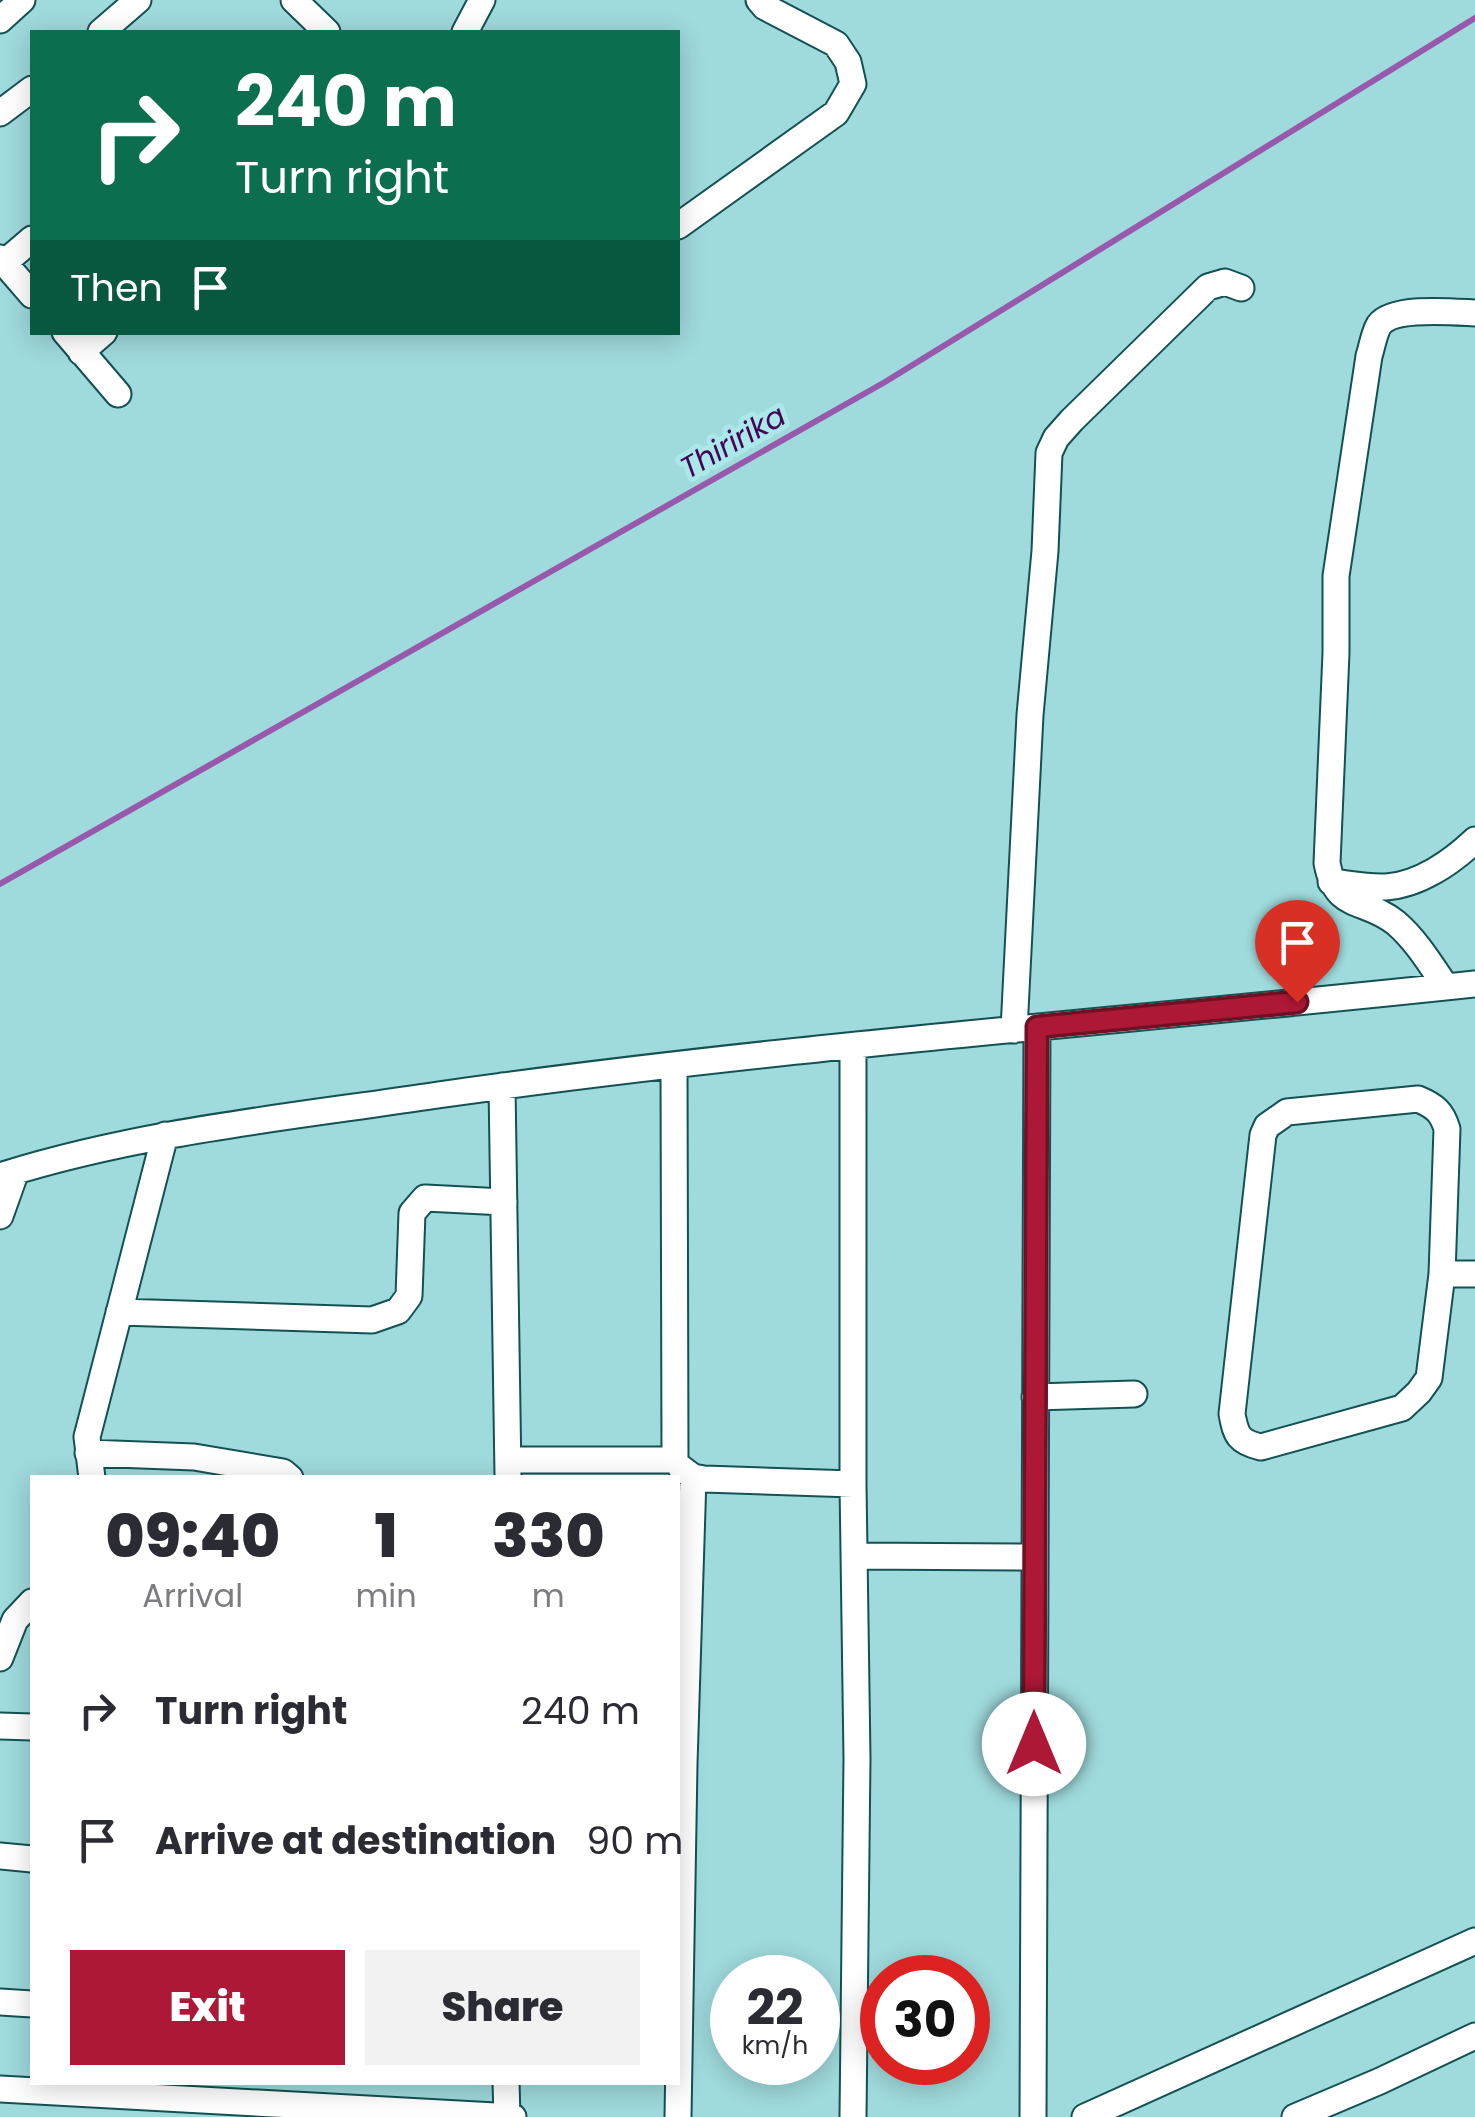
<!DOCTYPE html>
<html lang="en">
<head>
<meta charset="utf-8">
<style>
  body { margin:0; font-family:Poppins,sans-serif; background:#f2f2f3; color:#2b2b33; height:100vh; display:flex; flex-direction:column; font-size:38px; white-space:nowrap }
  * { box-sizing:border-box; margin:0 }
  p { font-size:32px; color:#7c7c81 }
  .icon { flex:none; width:55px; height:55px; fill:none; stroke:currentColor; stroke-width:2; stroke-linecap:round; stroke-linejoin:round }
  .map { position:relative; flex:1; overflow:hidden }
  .panel { position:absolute; left:30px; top:1475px; width:650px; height:610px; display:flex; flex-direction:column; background:#fff; border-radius:0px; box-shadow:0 5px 25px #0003 }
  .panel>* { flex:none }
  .hud { position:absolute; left:30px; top:30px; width:650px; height:305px; border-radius:0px; box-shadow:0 5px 25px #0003; background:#0b6e4f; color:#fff; overflow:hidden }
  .speed { position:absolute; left:710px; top:1955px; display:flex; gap:20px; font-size:50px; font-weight:700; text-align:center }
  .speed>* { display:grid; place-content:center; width:130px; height:130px; border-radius:50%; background:#fff; box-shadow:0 5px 25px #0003; line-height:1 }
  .speed small { font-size:25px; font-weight:400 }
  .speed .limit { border:15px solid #d22; background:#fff; color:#111 }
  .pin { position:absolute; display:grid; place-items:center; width:85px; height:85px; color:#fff; margin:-102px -42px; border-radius:50% 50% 50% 0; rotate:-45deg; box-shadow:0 0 10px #0007 }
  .pin .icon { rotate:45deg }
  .me { position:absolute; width:110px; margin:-55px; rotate:0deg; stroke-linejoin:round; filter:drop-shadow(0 0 8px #0008) }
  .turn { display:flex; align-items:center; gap:35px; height:210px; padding:0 40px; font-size:45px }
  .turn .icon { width:130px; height:130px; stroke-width:2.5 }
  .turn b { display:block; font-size:70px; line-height:85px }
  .then { display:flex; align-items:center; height:95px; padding:0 40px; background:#0003; gap:20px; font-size:38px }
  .eta { display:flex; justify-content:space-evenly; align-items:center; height:170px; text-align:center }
  .eta b { font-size:60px; font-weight:800; line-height:70px }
  .primary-button { display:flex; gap:20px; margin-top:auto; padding:20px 40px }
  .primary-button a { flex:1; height:115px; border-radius:0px; background:#ad1836; color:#fff; font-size:40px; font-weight:800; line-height:115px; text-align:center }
  .primary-button a+a { background:#f2f2f3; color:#2b2b33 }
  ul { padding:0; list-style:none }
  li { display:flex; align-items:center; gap:30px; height:130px; padding:0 40px }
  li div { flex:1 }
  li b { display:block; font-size:38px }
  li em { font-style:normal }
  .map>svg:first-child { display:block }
</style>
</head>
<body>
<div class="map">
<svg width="1475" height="2117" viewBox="0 0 1475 2117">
  <rect width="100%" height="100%" fill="#9fdadc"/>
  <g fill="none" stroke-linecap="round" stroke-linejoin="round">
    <path stroke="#9858ac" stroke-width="6" d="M0,884L885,382L1475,18"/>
    <defs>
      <path id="minor" d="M294,0L327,32
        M0,20L22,0
        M101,32L138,0
        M465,32L482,0
        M0,113L32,89
        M678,226L836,113L853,84L848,62L836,44L765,7L759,0
        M0,258L32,295
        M4,263L32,239
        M65,332L118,394
        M81,352L104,332
        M1331,882C1349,884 1368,888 1386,887C1419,885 1452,862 1475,840
        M1446,987C1431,965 1416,940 1396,923C1364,897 1336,912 1327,863L1336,653V576L1369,356C1372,347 1374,333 1379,325C1393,306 1454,312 1475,313
        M1014,1030L1030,715L1045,551L1049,453L1056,438L1072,420L1208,287L1225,282L1241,288
        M502,1086L508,1476
        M1418,1099C1435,1106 1442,1112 1447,1129L1442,1274L1429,1378L1419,1392L1402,1408L1261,1447C1239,1442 1236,1436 1232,1414L1263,1135L1267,1126L1287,1112Z
        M0,1176C142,1131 292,1117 438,1095C782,1046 1129,1021 1475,984
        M0,1216L16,1171
        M1442,1274H1475
        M119,1312L372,1320L398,1311L409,1296L412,1213L425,1198L504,1202
        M1035,1397L1134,1394
        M88,1453L194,1457L283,1472L290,1478
        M508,1460H675L674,1066
        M681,1468L693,1477L704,1479L853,1484
        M92,1478L87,1437L165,1135
        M854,1556L1034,1557
        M0,1658L15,1620L32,1602
        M0,1726L32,1727
        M0,1856L32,1859
        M0,2002L32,2004
        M506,2082L507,2117
        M0,2089L513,2117
        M678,2117L684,1764L693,1477
        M853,2117L857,1758L853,1484V1047
        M1033,2117L1037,1027
        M1085,2117L1475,1941
        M1295,2117L1380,2081L1475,2036"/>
    </defs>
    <use href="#minor" stroke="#135153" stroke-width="29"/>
    <use href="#minor" stroke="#fff" stroke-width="25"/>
  </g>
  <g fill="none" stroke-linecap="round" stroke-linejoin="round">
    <defs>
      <path id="route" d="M1034,1744L1037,1027L1297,1002"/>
    </defs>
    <use href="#route" stroke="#701023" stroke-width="25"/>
    <use href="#route" stroke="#ad1836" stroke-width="18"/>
  </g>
  <g text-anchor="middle" stroke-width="10" stroke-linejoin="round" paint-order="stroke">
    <g font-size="30" font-style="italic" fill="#460457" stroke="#abe8e9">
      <text transform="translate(733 442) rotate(-30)" y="10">Thiririka</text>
    </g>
  </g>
</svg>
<div class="speed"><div>22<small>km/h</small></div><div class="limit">30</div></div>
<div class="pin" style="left:1297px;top:1002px;background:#d93025"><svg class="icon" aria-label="arrive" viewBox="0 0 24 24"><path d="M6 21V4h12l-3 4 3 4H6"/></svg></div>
<svg class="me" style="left:1034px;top:1744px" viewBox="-20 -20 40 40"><circle r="19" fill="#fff"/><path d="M0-13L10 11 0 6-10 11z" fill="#ad1836"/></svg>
<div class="hud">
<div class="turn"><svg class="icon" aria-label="right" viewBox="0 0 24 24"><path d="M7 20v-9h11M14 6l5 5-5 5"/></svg><div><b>240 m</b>Turn right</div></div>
<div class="then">Then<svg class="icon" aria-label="arrive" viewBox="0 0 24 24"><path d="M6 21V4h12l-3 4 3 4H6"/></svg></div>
</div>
<section class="panel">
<div class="eta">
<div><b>09:40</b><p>Arrival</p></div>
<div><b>1</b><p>min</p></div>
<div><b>330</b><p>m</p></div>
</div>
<ul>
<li><svg class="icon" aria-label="right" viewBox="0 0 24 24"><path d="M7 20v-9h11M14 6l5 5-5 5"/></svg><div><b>Turn right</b></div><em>240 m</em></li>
<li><svg class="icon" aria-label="arrive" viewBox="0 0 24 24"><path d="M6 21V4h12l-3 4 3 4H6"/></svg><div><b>Arrive at destination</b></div><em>90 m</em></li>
</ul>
<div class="primary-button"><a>Exit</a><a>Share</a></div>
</section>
</div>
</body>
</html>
